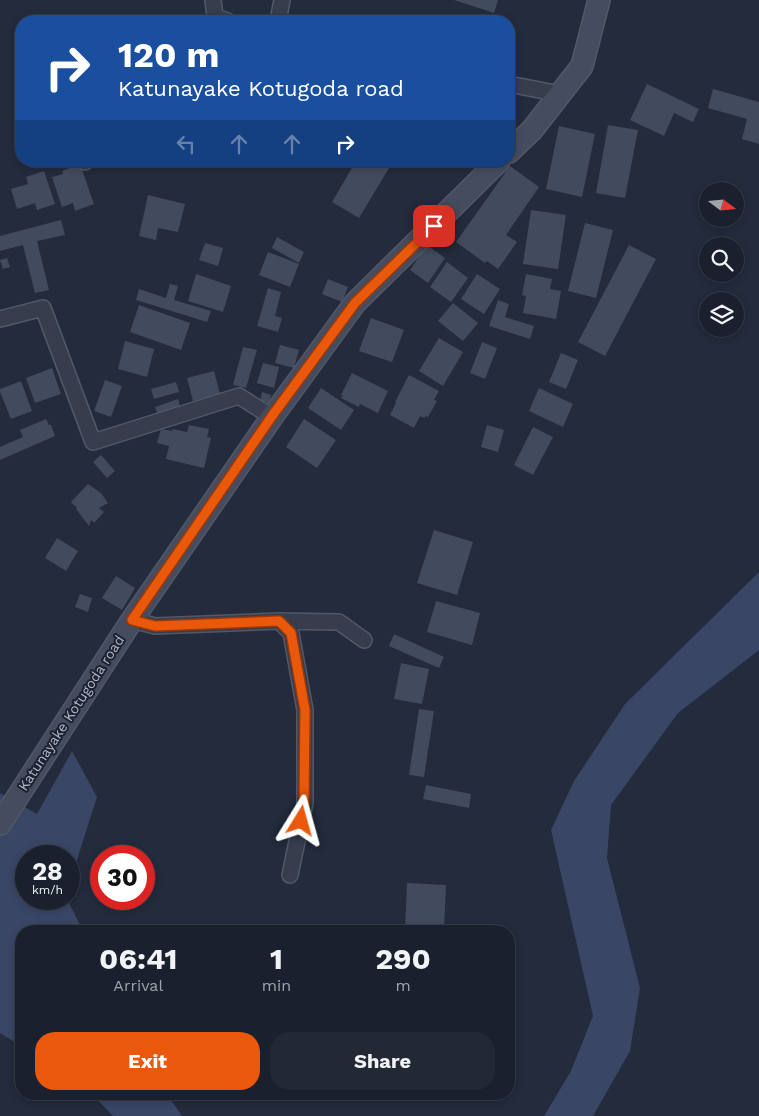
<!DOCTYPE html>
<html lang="en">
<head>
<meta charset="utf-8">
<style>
  body { margin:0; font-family:"Work Sans",sans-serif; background:#232835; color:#f1f3f6; height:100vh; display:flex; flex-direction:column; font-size:19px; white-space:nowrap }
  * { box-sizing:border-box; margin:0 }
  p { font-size:16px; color:#9fa3aa }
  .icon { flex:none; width:28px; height:28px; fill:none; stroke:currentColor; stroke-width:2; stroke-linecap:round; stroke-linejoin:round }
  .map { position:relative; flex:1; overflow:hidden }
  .panel { position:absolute; left:15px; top:925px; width:500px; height:175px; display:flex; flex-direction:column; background:#1a202d; border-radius:20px; box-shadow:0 2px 8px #0003,0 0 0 1px #383e49 }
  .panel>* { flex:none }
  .guide { position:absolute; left:15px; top:15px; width:500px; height:152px; border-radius:20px; box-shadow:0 2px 8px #0003,0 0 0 1px #383e49; background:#1a4fa0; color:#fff; overflow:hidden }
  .needle { width:32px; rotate:106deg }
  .controls { position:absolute; left:699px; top:182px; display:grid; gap:10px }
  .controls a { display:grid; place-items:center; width:45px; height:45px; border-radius:50%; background:#1a202d; box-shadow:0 2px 8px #0003,0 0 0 1px #383e49; font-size:25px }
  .speed { position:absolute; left:15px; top:845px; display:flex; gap:10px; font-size:25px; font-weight:700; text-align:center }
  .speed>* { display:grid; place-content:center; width:65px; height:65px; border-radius:50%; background:#1a202d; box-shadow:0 2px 8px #0003,0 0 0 1px #383e49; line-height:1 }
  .speed small { font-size:12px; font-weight:400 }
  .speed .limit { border:8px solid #d22; background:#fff; color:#111 }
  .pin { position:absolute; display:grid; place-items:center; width:42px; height:42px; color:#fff; margin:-21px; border-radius:10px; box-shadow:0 2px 8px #0006 }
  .me { position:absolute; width:55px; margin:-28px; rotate:8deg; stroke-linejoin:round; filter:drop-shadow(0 0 4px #0008) }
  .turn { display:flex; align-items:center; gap:18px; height:105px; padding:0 20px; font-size:22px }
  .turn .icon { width:65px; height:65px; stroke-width:2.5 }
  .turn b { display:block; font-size:35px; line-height:42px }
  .lanes { display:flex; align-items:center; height:48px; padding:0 20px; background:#0003; justify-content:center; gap:25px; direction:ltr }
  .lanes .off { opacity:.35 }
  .eta { display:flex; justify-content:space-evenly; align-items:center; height:85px; text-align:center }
  .eta b { font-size:30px; font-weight:700; line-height:35px }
  .button { display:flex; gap:10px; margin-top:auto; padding:10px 20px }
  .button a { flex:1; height:58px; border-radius:20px; background:#ea580c; color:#fff; font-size:20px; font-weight:700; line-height:58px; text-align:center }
  .button a+a { background:#232835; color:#f1f3f6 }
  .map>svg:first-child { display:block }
</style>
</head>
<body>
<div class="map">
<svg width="759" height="1116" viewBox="0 0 759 1116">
  <rect width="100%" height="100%" fill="#232b3c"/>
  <path fill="#394665" d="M759,572V650L678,713L611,805L607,858L640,988L630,1051L593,1116H544L571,1071L593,1016L551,830L574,781L625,704Z
    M72,751L97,797L69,885V856H26V899H67L83,931H21V1046L0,1033V793L37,814Z
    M92,1094H167L182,1116H113Z"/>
  <path fill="#424a5e" d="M454,0H498L494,13Z
    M647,84L699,109L693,122L674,113L664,136L630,120Z
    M713,89L759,102V144L742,139L747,119L708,108Z
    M608,125L638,130L625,198L596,193Z
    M559,126L595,134L582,197L546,189Z
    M356,161H378L389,168L359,218L332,202Z
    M80,164L94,204L75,211L73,203L62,207L52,177L63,174L62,171Z
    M510,166L539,187L506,235L517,242L498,269L487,261L485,263L456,242Z
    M44,171L55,204L37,210L35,203L17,209L11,189L28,184L26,177Z
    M148,195L185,204L178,232L158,228L156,240L139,236Z
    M531,210L566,215L558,269L523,264Z
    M61,220L65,235L37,241L49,290L35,293L23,245L0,251V236Z
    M585,223L613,230L596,298L568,291Z
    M277,237L304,252L299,263L272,248Z
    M205,243L223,248L218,266L199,260Z
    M427,245L445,258L428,283L410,270Z
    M629,245L656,259L605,356L578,342Z
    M268,252L299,264L290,287L259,275Z
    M7,258L10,267L3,269L0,260Z
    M447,262L468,278L451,302L430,287Z
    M196,274L231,286L223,312L188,301Z
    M477,274L500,289L484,314L461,299Z
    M526,274L552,279L550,289L561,291L556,319L523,313L526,296L522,295Z
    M328,279L348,287L342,302L322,294Z
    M170,284L178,286L174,300L211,311L207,322L136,300L139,289L166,298Z
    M268,288L281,292L275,316L282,318L278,332L257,326Z
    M498,300L509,304L505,317L534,326L530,339L489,326Z
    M453,303L478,323L463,341L438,321Z
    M139,305L190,323L181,350L130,332Z
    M371,318L404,330L392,362L359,351Z
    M439,338L463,352L443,386L419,371Z
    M125,341L154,349L147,377L118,369Z
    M482,342L497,348L485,379L470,373Z
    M280,345L299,350L294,368L275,363Z
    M243,347L257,350L246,388L233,385Z
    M561,353L578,360L566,389L549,382Z
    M263,363L279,367L274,388L257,383Z
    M52,368L61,394L35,403L26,378Z
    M214,371L220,394L193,401L187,378Z
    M352,373L388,391L378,413L360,404L359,407L341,398L343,396L341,395Z
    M409,375L439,391L434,400L437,401L428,417L426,416L424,418L420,416L414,428L390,415L396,403L395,402Z
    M105,380L122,386L111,417L94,411Z
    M21,381L32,411L11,419L0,392V389Z
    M176,382L179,392L154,399L151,389Z
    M321,388L354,410L341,430L308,408Z
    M539,388L573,404L563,427L529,411Z
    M262,392L271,395L269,403L260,401Z
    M178,399L180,407L158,415L155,407Z
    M46,419L49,425H51L55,436L0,460V447L23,437L20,430Z
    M304,419L336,440L317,468L286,447Z
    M189,425L209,429L207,437L211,438L204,468L166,459L169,446L157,443L161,429L172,431L173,429L187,432Z
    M487,425L504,430L498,452L481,447Z
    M533,427L553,437L533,475L514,465Z
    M101,455L115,471L107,478L93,462Z
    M88,484L101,493L108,503L99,508L104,512L94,523L91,520L89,526L76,509L77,508L71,502Z
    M434,530L473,542L457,595L417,583Z
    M57,538L78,551L66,571L45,558Z
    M116,576L135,588L122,610L102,598Z
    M80,594L92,598L88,612L75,607Z
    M436,601L480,613L472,645L427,632Z
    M394,634L444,657L439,668L389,646Z
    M401,663L429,669L422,704L394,699Z
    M419,709L434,711L424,777L409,775Z
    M426,785L471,794L469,808L423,799Z
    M407,883L446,885L444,931H405Z"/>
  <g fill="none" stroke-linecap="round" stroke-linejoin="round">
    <defs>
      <path id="minor" d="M213,0L215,17L228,21
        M278,21L282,0
        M509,84L560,94
        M85,162L86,161
        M0,319L43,308L93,442L239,396L272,417
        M132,620L155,626L279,621L291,633L305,710V803L290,875
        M279,621L339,622L364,640"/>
      <path id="secondary" d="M509,152L532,130L582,66L599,0
        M0,824L132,620L272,417L355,303L499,161"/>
    </defs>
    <use href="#minor" stroke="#525867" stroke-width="18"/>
    <use href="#secondary" stroke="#525867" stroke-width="24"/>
    <use href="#minor" stroke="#373d4c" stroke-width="15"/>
    <use href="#secondary" stroke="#454c5f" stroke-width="21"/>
  </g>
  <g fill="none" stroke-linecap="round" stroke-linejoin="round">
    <defs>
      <path id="route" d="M301,821L304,803L305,710L291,633L279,621L155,626L132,620L272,416L355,303L434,226"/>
    </defs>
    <use href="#route" stroke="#983908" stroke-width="12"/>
    <use href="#route" stroke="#ea580c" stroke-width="9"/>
  </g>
  <g text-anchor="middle" stroke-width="4" stroke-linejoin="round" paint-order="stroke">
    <g font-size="14" fill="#b2b8c7" stroke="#1c2231">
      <text transform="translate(71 713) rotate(-57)" y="5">Katunayake Kotugoda road</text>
    </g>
  </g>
</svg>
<div class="controls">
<a><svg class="needle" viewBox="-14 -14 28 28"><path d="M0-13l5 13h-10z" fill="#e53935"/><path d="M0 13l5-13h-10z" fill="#9fa3aa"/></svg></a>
<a><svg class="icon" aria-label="search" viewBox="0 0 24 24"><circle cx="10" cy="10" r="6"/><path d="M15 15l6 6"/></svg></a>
<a><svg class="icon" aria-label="layers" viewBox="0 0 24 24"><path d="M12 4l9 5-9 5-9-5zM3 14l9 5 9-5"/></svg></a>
</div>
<div class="speed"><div>28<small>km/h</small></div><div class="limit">30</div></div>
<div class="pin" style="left:434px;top:226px;background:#d93025"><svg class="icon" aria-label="arrive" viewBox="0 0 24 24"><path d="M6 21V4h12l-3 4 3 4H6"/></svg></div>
<svg class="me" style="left:301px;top:821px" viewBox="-20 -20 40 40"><path d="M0-17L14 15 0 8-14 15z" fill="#ea580c" stroke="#fff" stroke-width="4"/></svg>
<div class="guide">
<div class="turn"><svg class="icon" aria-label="right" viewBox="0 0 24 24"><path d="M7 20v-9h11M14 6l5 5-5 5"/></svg><div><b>120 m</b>Katunayake Kotugoda road</div></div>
<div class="lanes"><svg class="icon off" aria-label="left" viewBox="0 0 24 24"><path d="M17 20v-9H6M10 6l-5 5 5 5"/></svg><svg class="icon off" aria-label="ahead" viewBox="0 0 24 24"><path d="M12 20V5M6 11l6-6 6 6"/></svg><svg class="icon off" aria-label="ahead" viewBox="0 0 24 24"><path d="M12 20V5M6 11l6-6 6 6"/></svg><svg class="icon" aria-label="right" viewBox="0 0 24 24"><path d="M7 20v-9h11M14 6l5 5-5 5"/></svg></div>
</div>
<section class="panel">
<div class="eta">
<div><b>06:41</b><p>Arrival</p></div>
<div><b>1</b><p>min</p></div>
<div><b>290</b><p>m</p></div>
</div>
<div class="button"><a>Exit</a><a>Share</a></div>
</section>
</div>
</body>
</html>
